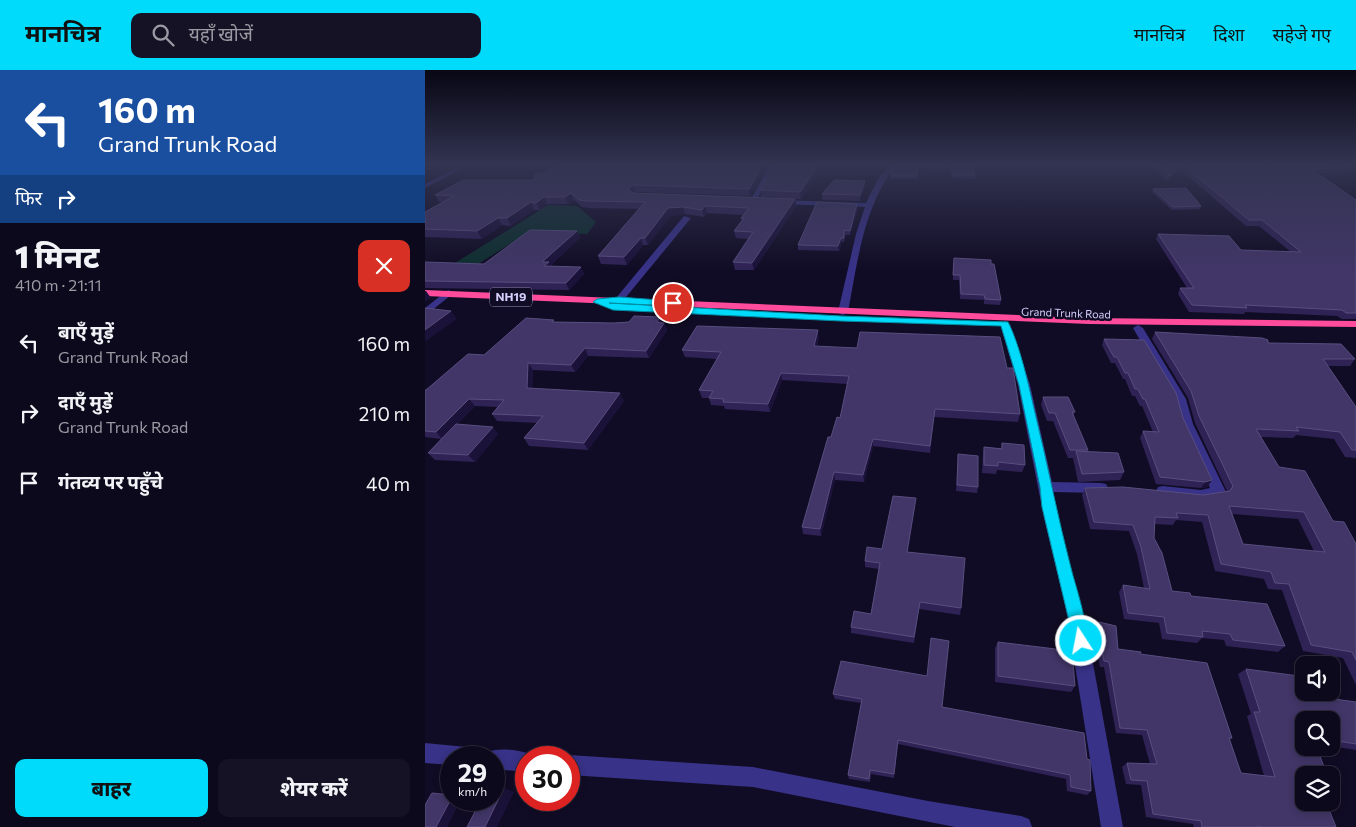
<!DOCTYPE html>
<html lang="hi">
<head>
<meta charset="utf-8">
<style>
  body { margin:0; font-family:Commissioner,"Noto Sans Devanagari",sans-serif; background:#161225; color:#f1f3f6; height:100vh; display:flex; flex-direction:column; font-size:19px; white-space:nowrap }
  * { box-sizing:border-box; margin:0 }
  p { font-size:16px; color:#9a9aa3 }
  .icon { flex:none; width:28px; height:28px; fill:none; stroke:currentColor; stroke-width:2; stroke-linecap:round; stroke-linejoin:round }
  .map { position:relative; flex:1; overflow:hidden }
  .side { display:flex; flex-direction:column; background:#0d091c; width:425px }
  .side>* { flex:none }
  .banner { background:#1a4fa0; color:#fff; overflow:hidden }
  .fabs { position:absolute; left:870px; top:586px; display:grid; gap:10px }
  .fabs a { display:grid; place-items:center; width:45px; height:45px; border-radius:10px; background:#0d091c; box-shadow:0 2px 8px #0003,0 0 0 1px #2d2a3b; font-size:25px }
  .speed { position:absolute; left:15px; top:676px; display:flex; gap:10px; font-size:25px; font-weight:700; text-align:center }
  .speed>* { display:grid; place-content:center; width:65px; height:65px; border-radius:50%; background:#0d091c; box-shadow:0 2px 8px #0003,0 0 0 1px #2d2a3b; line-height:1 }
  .speed small { font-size:12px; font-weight:400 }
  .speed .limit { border:8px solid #d22; background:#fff; color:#111 }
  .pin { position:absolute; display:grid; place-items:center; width:42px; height:42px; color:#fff; margin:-21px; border:2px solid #fff; border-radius:50%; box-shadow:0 1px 5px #0007 }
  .me { position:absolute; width:55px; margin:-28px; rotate:349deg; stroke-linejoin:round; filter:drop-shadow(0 0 4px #0008) }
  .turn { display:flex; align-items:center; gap:18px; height:105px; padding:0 15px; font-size:22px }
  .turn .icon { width:65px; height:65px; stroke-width:2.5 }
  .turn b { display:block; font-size:35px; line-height:42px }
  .then { display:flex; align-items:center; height:48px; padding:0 15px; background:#0003; gap:10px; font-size:19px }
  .round { display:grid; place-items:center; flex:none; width:52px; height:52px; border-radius:10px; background:#161225 }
  .summary { display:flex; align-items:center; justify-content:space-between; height:85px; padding:0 15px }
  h1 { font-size:30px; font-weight:800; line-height:38px }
  .action { display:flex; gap:10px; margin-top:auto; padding:10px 15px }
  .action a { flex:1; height:58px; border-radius:10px; background:#00dbfb; color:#111; font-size:20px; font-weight:800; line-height:58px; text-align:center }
  .action a+a { background:#161225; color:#f1f3f6 }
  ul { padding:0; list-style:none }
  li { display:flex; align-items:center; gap:15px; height:70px; padding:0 15px }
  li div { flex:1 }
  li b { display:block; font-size:19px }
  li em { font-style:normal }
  header { display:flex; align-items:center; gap:30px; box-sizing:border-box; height:70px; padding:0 25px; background:#00dbfb; color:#111 }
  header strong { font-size:24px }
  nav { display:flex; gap:28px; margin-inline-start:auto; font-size:18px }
  .search { width:350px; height:45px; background:#161225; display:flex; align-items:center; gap:12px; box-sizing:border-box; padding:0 18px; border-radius:10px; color:#9a9aa3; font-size:19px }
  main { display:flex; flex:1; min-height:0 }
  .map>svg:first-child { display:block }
</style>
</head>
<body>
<header>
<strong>मानचित्र</strong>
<div class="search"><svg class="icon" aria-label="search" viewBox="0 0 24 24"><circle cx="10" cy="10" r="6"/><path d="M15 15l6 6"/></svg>यहाँ खोजें</div>
<nav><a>मानचित्र</a><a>दिशा</a><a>सहेजे गए</a></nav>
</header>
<main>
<section class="side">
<div class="banner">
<div class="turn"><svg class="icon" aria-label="left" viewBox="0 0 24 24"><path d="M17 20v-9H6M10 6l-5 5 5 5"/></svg><div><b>160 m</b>Grand Trunk Road</div></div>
<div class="then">फिर<svg class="icon" aria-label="right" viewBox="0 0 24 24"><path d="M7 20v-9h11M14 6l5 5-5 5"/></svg></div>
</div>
<div class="summary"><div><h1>1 मिनट</h1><p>410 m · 21:11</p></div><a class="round" style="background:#d93025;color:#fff"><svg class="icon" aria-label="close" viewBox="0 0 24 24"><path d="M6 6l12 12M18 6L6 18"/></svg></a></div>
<ul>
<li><svg class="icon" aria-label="left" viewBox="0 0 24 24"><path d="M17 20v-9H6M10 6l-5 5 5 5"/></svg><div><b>बाएँ मुड़ें</b><p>Grand Trunk Road</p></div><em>160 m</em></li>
<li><svg class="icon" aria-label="right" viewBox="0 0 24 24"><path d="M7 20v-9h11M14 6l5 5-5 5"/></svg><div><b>दाएँ मुड़ें</b><p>Grand Trunk Road</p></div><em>210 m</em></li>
<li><svg class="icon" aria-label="arrive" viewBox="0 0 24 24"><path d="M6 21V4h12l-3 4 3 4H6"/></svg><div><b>गंतव्य पर पहुँचे</b></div><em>40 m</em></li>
</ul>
<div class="action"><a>बाहर</a><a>शेयर करें</a></div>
</section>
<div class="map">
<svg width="931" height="757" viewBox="0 0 931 757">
  <rect width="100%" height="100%" fill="#110c25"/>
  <path fill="#0e2f2f" d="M123,135L152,136L171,152L162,164L104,162L53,194L30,193Z"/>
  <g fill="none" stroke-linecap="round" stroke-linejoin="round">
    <path fill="#383288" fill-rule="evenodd" d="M345,94H351L331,131L326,132L325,131Z
      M465,94H471C438,139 433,189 423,242L418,245L415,244L413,242L431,164L440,137L354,134L351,132L354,130L441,133L453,109Z
      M33,97L35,100L0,118V114Z
      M259,146L266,148L197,232H191V228Z
      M23,220L26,221V225L0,246V238Z
      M580,251L585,254L605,315L627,412L676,413L681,414L683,418L681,422L676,423L628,422L633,448L663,566L698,757H676L641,539L619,448L593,315L575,254Z
      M713,255L718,258L761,329L768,354L801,422L799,426L776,430L738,426L733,425L731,421L733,417L738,416L776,420L785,418L756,354L749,329L708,258Z
      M0,673L52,678L59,681L61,685L62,682C75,677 95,680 108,685L109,688H101V702L69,699V688H26V695L0,693Z
      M144,685L328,697L503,731L596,746L604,749L607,757H530L328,717L144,705V688H138Z"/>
    <path fill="#ff4b9c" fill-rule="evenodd" d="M0,220L664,248L931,251V257L664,254L0,226Z"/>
  </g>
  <path fill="#2f2355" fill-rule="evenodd" d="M343,94L325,126L210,122L209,123L370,129L371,136L329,200H310L308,192L323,169L311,168L309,161L317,151L316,148L319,145L282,143L279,147L260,144L245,146L223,175H218L202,195L176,194L173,186L214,139L164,138L157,137L149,130L143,134H122L115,140H109L86,156L77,155L57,169L0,167V142L18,132H14L10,125L108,110Z
    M399,94L376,129L336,127L335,120Z
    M471,94H547L550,105V109L527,108L526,100L493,98L492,109H466V106Z
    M724,94H931V97H923L920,102L893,103L931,130V249H917L912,246L820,242L819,244L764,242L753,224L755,218H762L731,169L733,164L816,180L866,182L834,156H821L755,99L743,111Z
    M440,111V116L435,131L397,130V124Z
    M728,119L776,136L775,139L747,140L727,122Z
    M432,134L433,139L425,165H420L419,172H417L414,181L373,180V175Z
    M152,161L155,168L126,195L127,197H156L159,204L144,220L0,218V192L59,194Z
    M528,193L566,194L576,230L575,235L559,234V230L535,229L534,210H528Z
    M235,247L237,253H239L242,260L224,288L163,286L150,302L108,300L107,318L199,331L163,380L104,376L99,368L112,353L72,351L67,344L73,337L50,336L32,354L68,357L73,364L50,392L10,390L3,383L16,369L0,367V320L59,285L131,252L189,253L204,252Z
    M730,262L843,273L930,289L925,296H903L931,337V388L920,387L909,369L871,365L868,368L835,367L854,397L931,474V615L918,588L878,581L857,520L843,519L839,509L790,501L777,452L751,450L748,455L730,454L729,468L747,521L766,526L860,576L853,582L801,576L799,570L777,568L772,573L737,569L734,553L699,549L694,522L698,515L719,518L712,484L704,461L665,459L657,425L660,418L778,425L802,421L770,353L763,328L727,269ZM807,444L873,449L889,481L818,474Z
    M394,267L392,276L582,298L595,344L593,352L509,347L505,383L448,376L439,412L410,410L396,466L378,464L377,457L406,367L415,348L422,314L357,310L345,342L300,339L299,336L286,335L284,328H277L274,320L292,289L260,287L257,280Z
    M679,269L758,348L787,410L782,417L776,418L731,414L715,368L718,361L728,362L717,336H715L710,326H707L700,309H698L690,293H686L677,275Z
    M618,327L650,342L648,346L663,380L662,381L699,402L695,410L653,412L648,388H643L628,351H622L616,335Z
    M577,373L600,395L597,402L572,400L571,404L557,403L558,385L559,377L576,378Z
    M533,384L553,417L552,423L531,421Z
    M490,435L483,482L536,538L535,545L494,539L489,573L426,563V557L446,544L454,499L440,497V491L457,479Z
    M674,552L693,579L715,584L807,668L805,670L816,703L839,706L822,646L826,644L813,604L821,599L884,630L902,628L931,632V680L906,676V650H879V705L911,757H769L768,754L721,747L716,715L701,714L697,697L702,693L725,694L717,665L691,663L679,597H675L670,574V558Z
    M573,572L650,616L646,622L570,612V578Z
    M408,624L517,637L662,689L666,721L662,725L642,721L641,709L473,674L469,708L446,704L445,712L424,709L423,705L436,633L410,629Z"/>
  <path fill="#1b123a" d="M338,94H343L325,126L324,119Z
    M394,94H399L376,129L375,122Z
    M757,94L755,99L743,111L745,106Z
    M440,111V116L435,131V125Z
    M208,115L210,122L205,125L203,119Z
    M146,123L149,130L143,134L140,127Z
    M119,127L122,134L115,140L111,133Z
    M370,129L371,136L329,200L327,193Z
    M106,132L109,140L86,156L82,148Z
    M432,134L433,139L425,165V161Z
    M280,136L282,143L279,147L277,140Z
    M258,137L260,144L245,146L223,175L220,168L243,138Z
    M73,148L77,155L57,169L52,161Z
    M152,161L155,168L126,195L128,199L120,196L117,192Z
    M216,168L218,175L202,195L199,187Z
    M416,168L417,172L414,181L413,176Z
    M156,197L159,204L144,220L141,213Z
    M0,221H1L6,228L0,232Z
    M26,241L32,249L1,271L0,270V260Z
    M235,247L238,254L232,252Z
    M239,253L242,260L224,288L221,281Z
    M393,260L394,267L390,283L389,276Z
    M160,278L163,286L150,302L146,295Z
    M103,293L108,300L107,325L102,318Z
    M356,303L357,310L345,342L343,334Z
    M195,323L199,331L163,380L159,373Z
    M44,329L50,336L17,369L11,362Z
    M68,357L73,364L50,392L43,385Z
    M448,369V376L439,412L438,405Z
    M409,402L410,410L396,466L395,459Z
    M787,410L782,417L776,418L780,412Z
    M491,428L490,435L482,488V482Z
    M79,718L89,722L72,757H60Z
    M26,729V730H36L22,757H11Z"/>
  <path fill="#413667" stroke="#584e7f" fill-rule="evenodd" d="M131,94H338L324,119L208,115L203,119L208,123L370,129L327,193L308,192L328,162L309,161L319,148H316L324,138L280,136L277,140L258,137L243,138L220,168H216L199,187L173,186L220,132L161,131L154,130L146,123L140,127H119L111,133L106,132L82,148H73L52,161L0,159V142L29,126L10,125L38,110H108L111,104L118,103Z
    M349,94H394L375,122L335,120Z
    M471,94H547L550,105H528L526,97L493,95L492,106H466L468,97Z
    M731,94H916L923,97L886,99L931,130V243H921L917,240L820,235L822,238L767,235L755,218H769L733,164L804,166L816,180L876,182L837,150H824L757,94L745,106Z
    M409,110L440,111L435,125L397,124Z
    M761,118L776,136L748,137L728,119Z
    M392,132L432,134L425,161L419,160V168H416L413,176L373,175Z
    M105,160L152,161L117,192H124L119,196L156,197L141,213L0,211V192L59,194Z
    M529,188L566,190V194H569L576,230L560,229L559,225L536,224L535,205H528Z
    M0,238L26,241L0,260Z
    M209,246L235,247L232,252L239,253L221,281L160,278L146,295L103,293L102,318L195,323L159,373L99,368L118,346L67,344L79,330L44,329L11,362L0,361V320H1L43,284L59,285L101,248L129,250L127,252L189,253L204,252Z
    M272,256L393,260L389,276L432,278L435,262L575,267L582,298H588L595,344L510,339L505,376L448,369L438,405L409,402L395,459L377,457L403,367H406L412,347L415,348L424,306L356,303L343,334L298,332L299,329L284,328L288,321L274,320L296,282L257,280Z
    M730,262L837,268L843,270V273L916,274L930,289H898L931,337V380H927L915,362L871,357L874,361L831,359L854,397L880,401L908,451L919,452L931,474V590L927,582L886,575L864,514L850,513L846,502L796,494L783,445L751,443L753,448L730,447L729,468L737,483L747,521L765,523L766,526L842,534L860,576L808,570L805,564L777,561L778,567L742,563L739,547L703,543L698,515L725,519L716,477L708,455L669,452L660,418L698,417L778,425L805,421L808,416L774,346L766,321ZM804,436L879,442L900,482L818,474Z
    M679,269L719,270L751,323L758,348L787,410L780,412L735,407L718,361L734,362L720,329H718L713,319H710L703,303H700L692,287H689Z
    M618,327H643L650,342H647L663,380H645L630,343H624Z
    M31,354L68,357L43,385L3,383Z
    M577,373L599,375L600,395L573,392V396L559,395V377L577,379Z
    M651,381L693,383L699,402L657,404Z
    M533,384L553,386V417L532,415Z
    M468,426L491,428L482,482L540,488L536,538L495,532L489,567L426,557L429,541L446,544L455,493L440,491L442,477L457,479Z
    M674,552L691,556L693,579L716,582L715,584L782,593L807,668H804L816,703L850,707L829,642H835L821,599L874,606L879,618V622H881L884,630L900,623L902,628L931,632V674L906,670V650H879V678H892L902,705H879V732H901L911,757H838L832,756V757H777L776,751L728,744L722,711L706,710L702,693L732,694L722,660L695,658L684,592L679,591L674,568Z
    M506,568L524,571L517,637L659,663L662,689L665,690L666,721L646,717L645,705L473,670L469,704L445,700L444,709L423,705L437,629L408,624L416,591L502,606Z
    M573,572L647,581L650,616L573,606Z
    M69,717L79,718L60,757H42L56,730H69Z
    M7,723L26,725V729L11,757H0V735Z"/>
  <linearGradient id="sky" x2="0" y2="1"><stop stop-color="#090714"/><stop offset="0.47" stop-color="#323451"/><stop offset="1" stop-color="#323451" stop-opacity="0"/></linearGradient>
  <rect width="931" height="200" fill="url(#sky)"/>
  <path fill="#00dbfb" stroke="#008ea3" d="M194,227L248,231L252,233L248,236L184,233L416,246L583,252C595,275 604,317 610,343C623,396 633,449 647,502C651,517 666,563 661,576L656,578L650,576L617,437L615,417L594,315L576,256L416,251L188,240L168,232L172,229Z"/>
  <g text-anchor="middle" stroke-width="5" stroke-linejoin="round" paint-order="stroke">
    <g font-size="11" fill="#d6d0ff" stroke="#110c25">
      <text transform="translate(641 243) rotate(2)" y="4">Grand Trunk Road</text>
    </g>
    <rect fill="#110c25" stroke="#9b95be" stroke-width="1" x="65" y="217.5" width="42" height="19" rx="4"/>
    <g font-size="12" font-weight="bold" fill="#d6d0ff">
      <text x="86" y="231">NH19</text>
    </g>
  </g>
</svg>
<div class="fabs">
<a><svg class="icon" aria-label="sound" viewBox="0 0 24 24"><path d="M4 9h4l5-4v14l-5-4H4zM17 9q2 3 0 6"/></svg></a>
<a><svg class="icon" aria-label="search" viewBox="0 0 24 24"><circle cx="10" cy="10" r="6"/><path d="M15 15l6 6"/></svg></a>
<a><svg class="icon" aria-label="layers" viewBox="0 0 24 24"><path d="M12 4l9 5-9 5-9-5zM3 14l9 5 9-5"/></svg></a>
</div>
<div class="speed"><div>29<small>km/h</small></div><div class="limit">30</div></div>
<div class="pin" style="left:248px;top:233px;background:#d93025"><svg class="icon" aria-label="arrive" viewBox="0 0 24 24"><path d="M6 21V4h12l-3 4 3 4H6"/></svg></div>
<svg class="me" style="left:656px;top:571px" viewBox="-20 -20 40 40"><circle r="17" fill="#00dbfb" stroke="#fff" stroke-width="3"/><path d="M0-11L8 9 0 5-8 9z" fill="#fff"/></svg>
</div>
</main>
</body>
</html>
